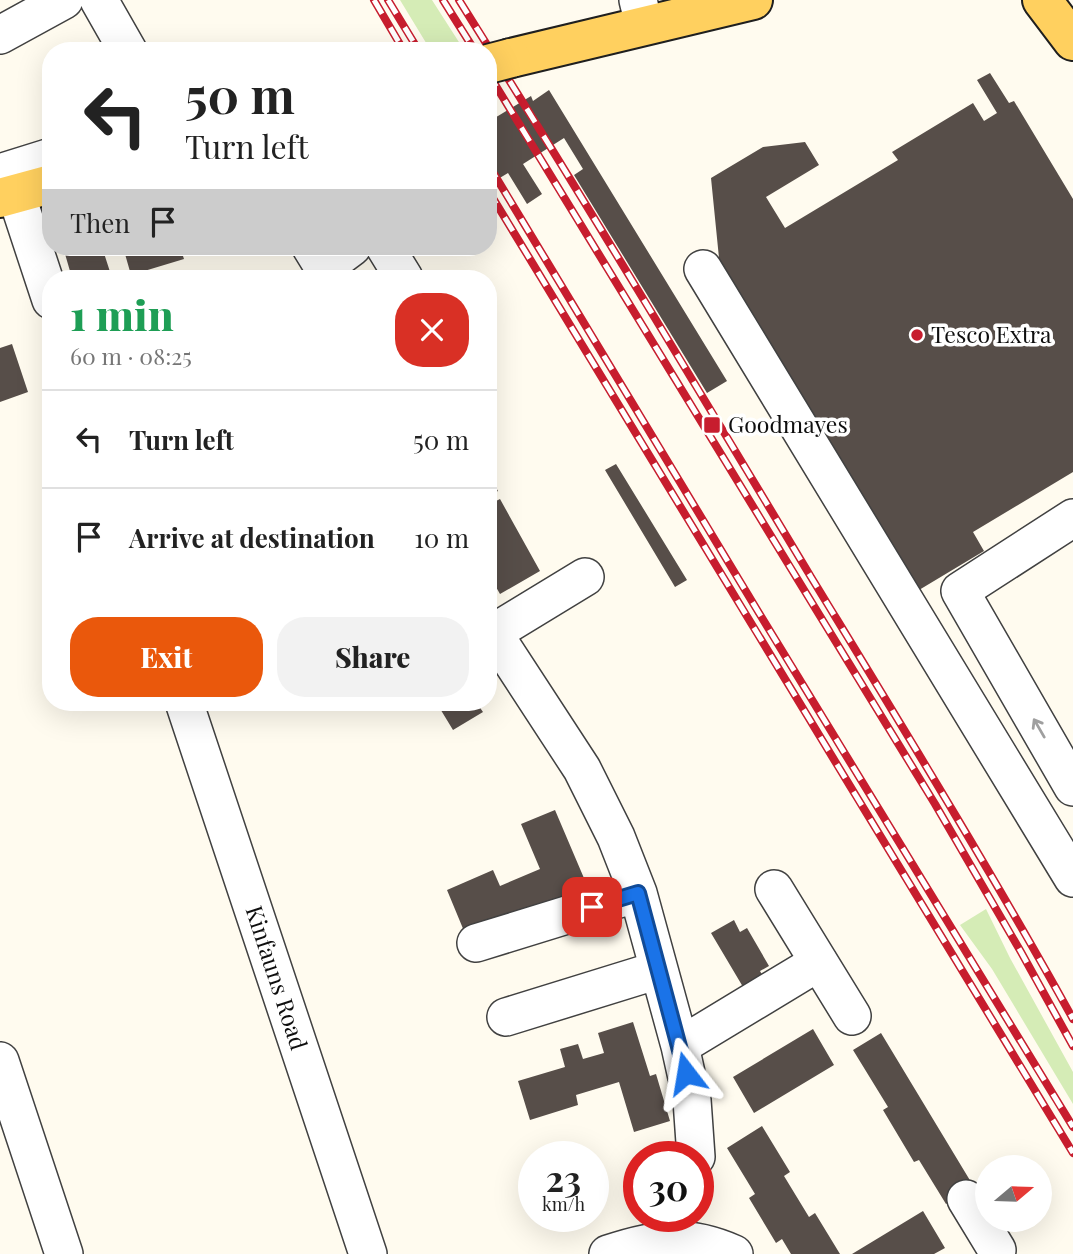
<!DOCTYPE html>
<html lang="en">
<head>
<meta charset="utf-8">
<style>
  body { margin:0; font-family:"Playfair Display",serif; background:#f2f2f2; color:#222; height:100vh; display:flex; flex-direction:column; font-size:26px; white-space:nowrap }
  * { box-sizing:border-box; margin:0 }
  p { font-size:23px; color:#767676 }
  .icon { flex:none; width:38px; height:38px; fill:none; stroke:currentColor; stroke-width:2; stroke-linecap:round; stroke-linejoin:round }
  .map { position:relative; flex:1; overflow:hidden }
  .sheet { position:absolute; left:42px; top:270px; width:455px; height:441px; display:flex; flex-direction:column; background:#fff; border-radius:28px; box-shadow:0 7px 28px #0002 }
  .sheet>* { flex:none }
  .banner { position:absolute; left:42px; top:42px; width:455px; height:214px; border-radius:28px; box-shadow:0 7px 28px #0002; background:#fff; color:#222; overflow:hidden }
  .needle { width:46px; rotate:71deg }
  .fabs { position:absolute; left:975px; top:1155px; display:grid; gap:14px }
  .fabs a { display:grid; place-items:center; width:77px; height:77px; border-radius:50%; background:#fff; box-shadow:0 7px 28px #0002; font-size:35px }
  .speed { position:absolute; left:518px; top:1141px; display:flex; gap:14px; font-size:35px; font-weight:700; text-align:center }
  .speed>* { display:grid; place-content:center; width:91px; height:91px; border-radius:50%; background:#fff; box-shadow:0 7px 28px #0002; line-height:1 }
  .speed small { font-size:18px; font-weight:400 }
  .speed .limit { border:10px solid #d22; background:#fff; color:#111 }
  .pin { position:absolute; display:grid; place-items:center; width:60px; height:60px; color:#fff; margin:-30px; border-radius:14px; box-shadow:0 4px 10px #0006 }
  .me { position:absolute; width:77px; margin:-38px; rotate:346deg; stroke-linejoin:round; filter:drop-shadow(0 0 5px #0008) }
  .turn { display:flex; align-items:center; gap:24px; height:147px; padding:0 28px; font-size:32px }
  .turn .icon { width:91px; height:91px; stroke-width:2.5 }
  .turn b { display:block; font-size:49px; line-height:60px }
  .then { display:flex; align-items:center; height:66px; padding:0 28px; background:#0003; gap:14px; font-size:26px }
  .round { display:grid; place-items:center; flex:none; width:74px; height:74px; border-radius:28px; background:#f2f2f2 }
  .head { display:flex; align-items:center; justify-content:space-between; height:119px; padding:0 28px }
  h1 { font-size:42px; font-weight:800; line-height:52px; color:#1e9e55 }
  .cta { display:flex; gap:14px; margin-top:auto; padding:14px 28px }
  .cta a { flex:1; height:80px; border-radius:28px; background:#ea580c; color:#fff; font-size:28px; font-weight:800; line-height:80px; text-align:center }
  .cta a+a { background:#f2f2f2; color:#222 }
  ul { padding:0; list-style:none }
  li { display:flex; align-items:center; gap:21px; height:98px; padding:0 28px; border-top:2px solid #e0e0e0 }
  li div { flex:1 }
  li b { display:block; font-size:26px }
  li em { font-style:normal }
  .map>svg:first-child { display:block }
</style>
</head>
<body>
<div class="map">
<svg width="1073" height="1254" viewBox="0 0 1073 1254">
  <rect width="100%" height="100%" fill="#fffbef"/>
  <path fill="#d5ecb6" d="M400,0H432L464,50L431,51Z
    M986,909L1010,958L1073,1072V1104L992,969L960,925Z"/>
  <path fill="#574e49" d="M990,73L1009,103L1014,101L1073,199V472L973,532L984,551L914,593L706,266L719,258L711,178L763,147L805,142L819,165L766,197L785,228L898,160L892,152L973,103L984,121L997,113L977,80Z
    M549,90L727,381L707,393L574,175L583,169L564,138L523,164L542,194L527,204L508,173L488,185V166L494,163L488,153V122L531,96L533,101Z
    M63,247H102L112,278H72Z
    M123,247H180L184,259L131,275Z
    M12,344L28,392L0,402V348Z
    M616,464L687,580L675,587L605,470Z
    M488,474L498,491L488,496Z
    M500,499L540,571L500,594L488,573V555L497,550L488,534V505Z
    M436,702H476L483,712L453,730Z
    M555,810L592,897L513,920L510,913L464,931L447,890L493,870L500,886L540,869L521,824Z
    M734,920L740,932L747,928L769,966L760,971L765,980L746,992L711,933Z
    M633,1022L650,1076L656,1074L670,1121L634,1132L619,1082L576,1095L578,1105L530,1120L518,1081L565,1067L560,1049L578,1044L583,1059L604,1053L598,1033Z
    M813,1029L834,1065L754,1113L733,1077Z
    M881,1033L974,1187L946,1204L919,1160L914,1162L883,1110L888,1107L853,1050Z
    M762,1126L790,1172L784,1176L809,1217L815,1213L840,1254H791L782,1239L776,1243L749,1198L755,1194L727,1148Z
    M923,1211L945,1248L934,1254H852Z"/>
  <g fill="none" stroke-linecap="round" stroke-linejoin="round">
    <defs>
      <path id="minor" d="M99,0L128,51
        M638,0L644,25
        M0,35L64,0
        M0,173L51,157
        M16,194L51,300
        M311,247L330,278
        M385,247L404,278
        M324,268L352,247
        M703,269L1073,878
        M1073,518L960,591L1073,787
        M488,625L582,769L616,837L638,893L680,1046L692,1100L696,1157
        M493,633L585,577
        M184,702L368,1254
        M774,889L852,1016
        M476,943L638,893
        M506,1017L658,970
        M680,1046L819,962
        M0,1061L64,1254
        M966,1199L997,1250
        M608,1254C656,1238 686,1233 734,1254"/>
      <path id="major" d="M1042,0L1073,41
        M511,58L753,0
        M0,198L51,184"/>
    </defs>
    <use href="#minor" stroke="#414141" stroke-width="40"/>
    <use href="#major" stroke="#1f1f1f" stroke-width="42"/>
    <use href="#minor" stroke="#fff" stroke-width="37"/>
    <use href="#major" stroke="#ffd05f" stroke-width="38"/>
    <defs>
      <path id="rail" d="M374,0L404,51
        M388,0L419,51
        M443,0L475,51
        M459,0C579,191 695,384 811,577C900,723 990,869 1073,1019
        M488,73L935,804L1021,952L1073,1046
        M488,164L759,613L1073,1127
        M488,190L1073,1153"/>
    </defs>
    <use href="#rail" stroke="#c71d2e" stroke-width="8"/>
    <use href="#rail" stroke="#fff" stroke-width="5" stroke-dasharray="16" stroke-linecap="butt"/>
    <defs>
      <path id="major-bridge" d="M488,64L511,58"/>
    </defs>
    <use href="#major-bridge" stroke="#1f1f1f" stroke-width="42" stroke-linecap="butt"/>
    <use href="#major-bridge" stroke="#ffd05f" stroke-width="38"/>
  </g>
  <defs><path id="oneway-shaft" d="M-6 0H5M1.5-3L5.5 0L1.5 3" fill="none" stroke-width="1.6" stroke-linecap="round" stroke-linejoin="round" transform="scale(1.75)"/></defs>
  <use stroke="#9f9f9f" href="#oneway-shaft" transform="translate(1039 728) rotate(-120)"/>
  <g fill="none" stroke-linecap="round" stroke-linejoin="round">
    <defs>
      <path id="route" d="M592,907L638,893L686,1073"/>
    </defs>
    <use href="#route" stroke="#114b97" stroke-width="18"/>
    <use href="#route" stroke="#1a73e8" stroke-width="12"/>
  </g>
  <g fill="#c71d2e" stroke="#fff" stroke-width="2.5">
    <circle cx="917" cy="335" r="7"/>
    <rect x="703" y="416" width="18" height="18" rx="3.5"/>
  </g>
  <g text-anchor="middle" stroke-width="7" stroke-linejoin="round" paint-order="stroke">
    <g font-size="23" fill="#0e0e0e" stroke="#fff" text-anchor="start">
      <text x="931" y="343">Tesco Extra</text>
      <text x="728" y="433">Goodmayes</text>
    </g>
    <g font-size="23" fill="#0e0e0e" stroke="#fff">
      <text transform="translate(276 978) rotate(72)" y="8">Kinfauns Road</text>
    </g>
  </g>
</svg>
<div class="fabs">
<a><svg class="needle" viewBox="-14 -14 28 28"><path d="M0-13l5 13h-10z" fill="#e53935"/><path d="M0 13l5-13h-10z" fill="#767676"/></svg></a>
</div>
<div class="speed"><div>23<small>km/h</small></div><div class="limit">30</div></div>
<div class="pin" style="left:592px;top:907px;background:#d93025"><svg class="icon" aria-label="arrive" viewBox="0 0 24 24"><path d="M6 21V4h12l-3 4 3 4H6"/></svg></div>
<svg class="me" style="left:686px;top:1073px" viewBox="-20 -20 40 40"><path d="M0-17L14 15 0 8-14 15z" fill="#1a73e8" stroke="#fff" stroke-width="4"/></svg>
<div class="banner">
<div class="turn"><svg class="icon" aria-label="left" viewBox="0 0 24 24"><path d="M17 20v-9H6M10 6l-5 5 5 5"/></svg><div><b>50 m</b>Turn left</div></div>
<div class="then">Then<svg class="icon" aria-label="arrive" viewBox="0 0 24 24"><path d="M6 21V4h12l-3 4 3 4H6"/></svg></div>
</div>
<section class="sheet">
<div class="head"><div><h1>1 min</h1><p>60 m · 08:25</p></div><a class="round" style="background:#d93025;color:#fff"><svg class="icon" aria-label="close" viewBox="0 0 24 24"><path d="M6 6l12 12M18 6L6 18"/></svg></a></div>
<ul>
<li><svg class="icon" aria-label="left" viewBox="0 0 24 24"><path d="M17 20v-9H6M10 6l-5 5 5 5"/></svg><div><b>Turn left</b></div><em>50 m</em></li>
<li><svg class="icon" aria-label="arrive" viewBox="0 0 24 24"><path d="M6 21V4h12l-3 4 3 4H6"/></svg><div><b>Arrive at destination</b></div><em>10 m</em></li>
</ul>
<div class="cta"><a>Exit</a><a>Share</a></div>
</section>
</div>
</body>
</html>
